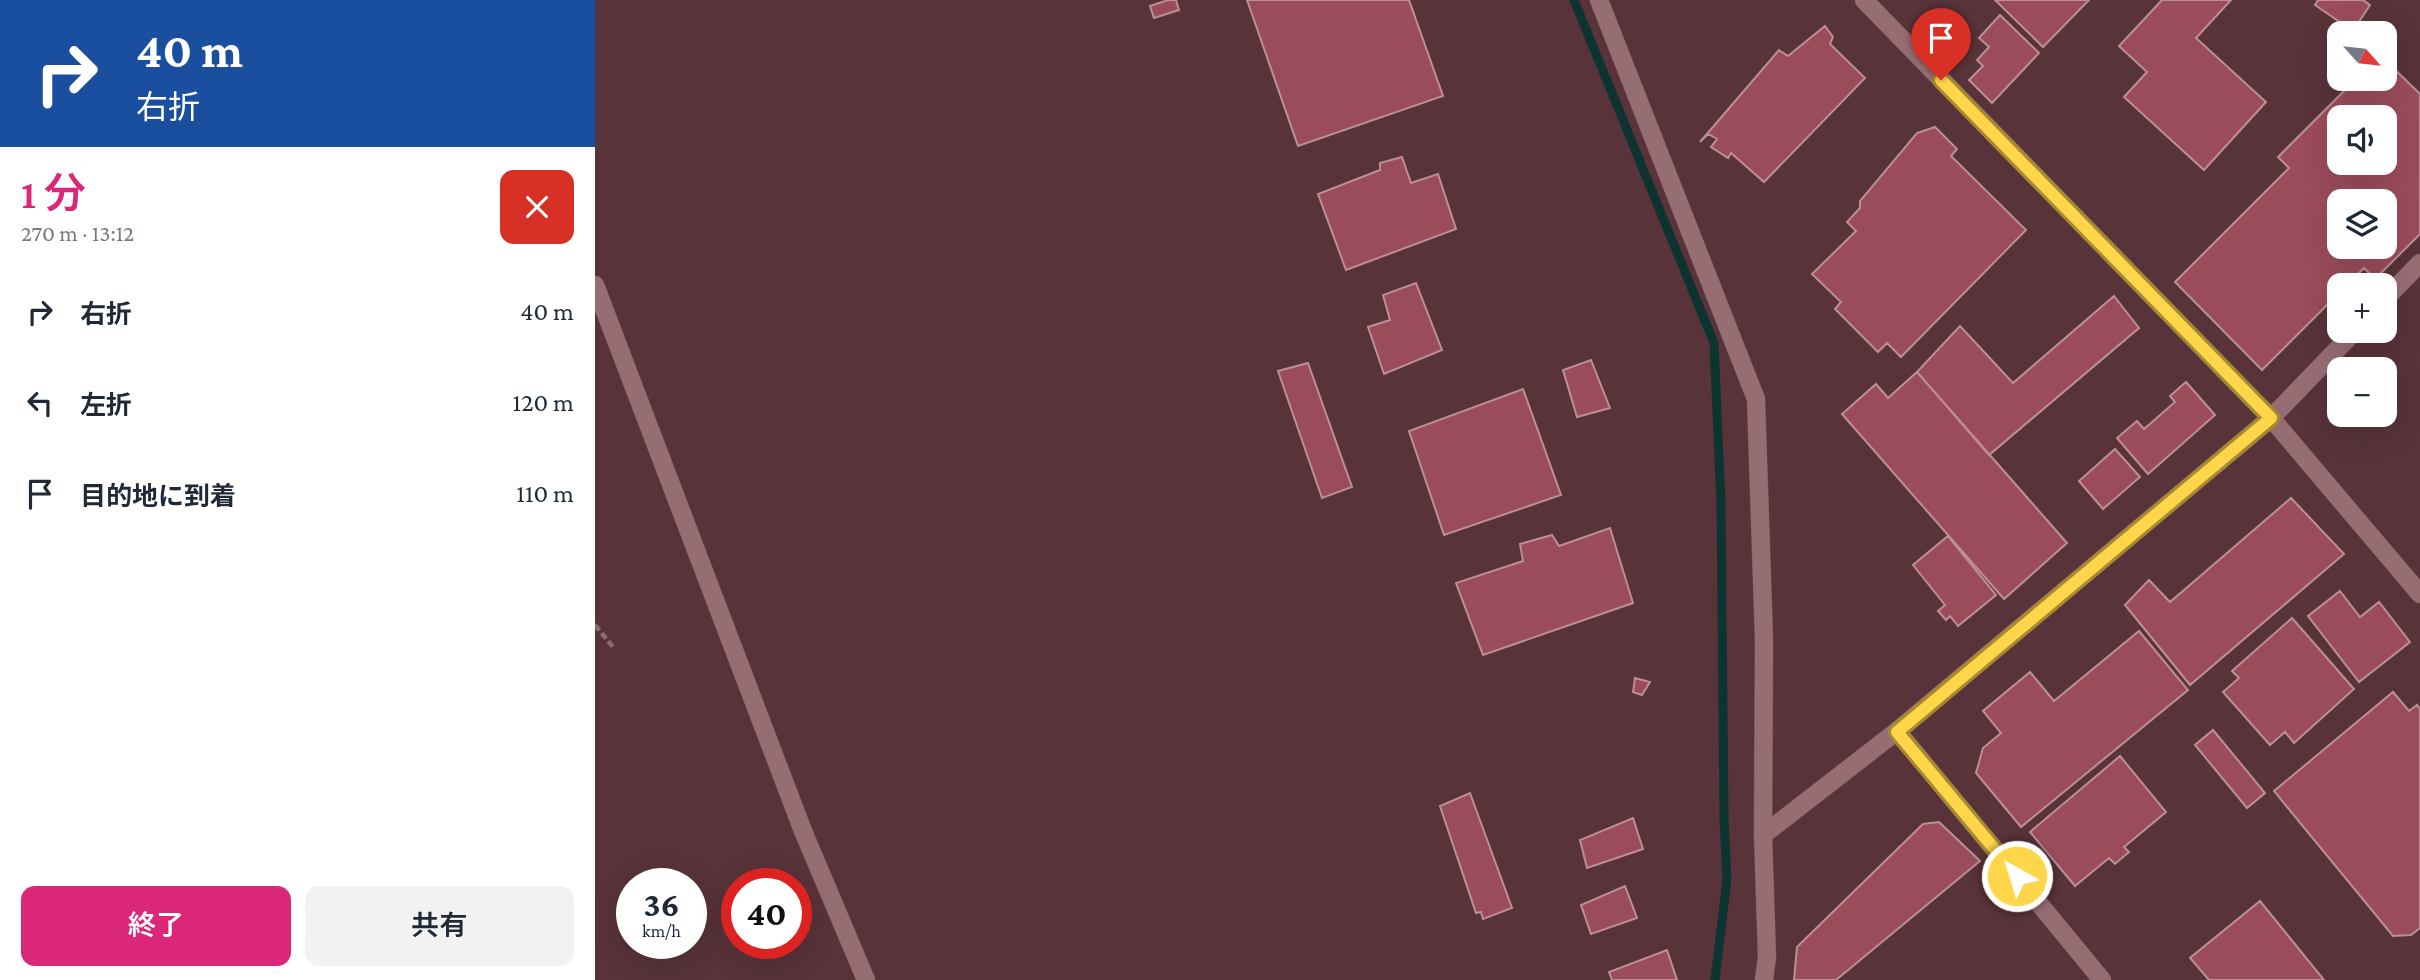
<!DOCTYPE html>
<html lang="ja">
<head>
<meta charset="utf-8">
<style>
  body { margin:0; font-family:"Crimson Pro","Noto Sans JP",serif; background:#f2f2f3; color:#1f2937; height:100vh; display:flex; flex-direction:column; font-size:26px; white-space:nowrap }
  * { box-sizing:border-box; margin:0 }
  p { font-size:23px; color:#747a83 }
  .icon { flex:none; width:38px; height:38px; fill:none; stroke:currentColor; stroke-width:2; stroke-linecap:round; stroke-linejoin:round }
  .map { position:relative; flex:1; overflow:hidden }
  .details { display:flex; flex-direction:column; background:#fff; width:595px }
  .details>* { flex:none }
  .top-card { background:#1a4fa0; color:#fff; overflow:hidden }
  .needle { width:46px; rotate:117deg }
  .controls { position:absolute; left:1732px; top:21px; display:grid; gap:14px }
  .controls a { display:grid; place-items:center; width:70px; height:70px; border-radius:14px; background:#fff; box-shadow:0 7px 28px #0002; font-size:35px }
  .speed { position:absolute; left:21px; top:868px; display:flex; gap:14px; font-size:35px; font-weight:700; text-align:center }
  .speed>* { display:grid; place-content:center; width:91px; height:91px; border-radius:50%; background:#fff; box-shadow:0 7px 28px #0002; line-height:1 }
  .speed small { font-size:18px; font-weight:400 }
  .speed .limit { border:10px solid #d22; background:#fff; color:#111 }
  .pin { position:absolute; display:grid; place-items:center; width:60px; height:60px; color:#fff; margin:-72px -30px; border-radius:50% 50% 50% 0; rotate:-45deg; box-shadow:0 0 7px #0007 }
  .pin .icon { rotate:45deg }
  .me { position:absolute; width:77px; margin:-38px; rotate:321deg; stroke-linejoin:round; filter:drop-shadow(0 0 5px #0008) }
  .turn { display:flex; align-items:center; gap:24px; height:147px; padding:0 21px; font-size:32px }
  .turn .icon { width:91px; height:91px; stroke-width:2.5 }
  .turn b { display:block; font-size:49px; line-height:60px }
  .round { display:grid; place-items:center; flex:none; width:74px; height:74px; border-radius:14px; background:#f2f2f3 }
  .overview { display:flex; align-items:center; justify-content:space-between; height:119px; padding:0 21px }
  h1 { font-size:42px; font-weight:600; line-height:52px; color:#db2777 }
  .action { display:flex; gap:14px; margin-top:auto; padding:14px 21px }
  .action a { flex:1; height:80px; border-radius:14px; background:#db2777; color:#fff; font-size:28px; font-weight:600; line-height:80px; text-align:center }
  .action a+a { background:#f2f2f3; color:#1f2937 }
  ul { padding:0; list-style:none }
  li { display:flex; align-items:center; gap:21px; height:91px; padding:0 21px }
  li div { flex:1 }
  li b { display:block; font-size:26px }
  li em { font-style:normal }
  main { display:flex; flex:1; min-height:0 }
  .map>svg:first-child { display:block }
</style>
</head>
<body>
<main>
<section class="details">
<div class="top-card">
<div class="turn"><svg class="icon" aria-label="right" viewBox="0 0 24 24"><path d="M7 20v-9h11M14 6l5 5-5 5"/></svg><div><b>40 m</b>右折</div></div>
</div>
<div class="overview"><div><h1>1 分</h1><p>270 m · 13:12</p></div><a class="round" style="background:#d93025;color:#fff"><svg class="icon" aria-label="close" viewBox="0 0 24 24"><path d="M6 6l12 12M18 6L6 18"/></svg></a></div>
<ul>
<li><svg class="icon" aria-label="right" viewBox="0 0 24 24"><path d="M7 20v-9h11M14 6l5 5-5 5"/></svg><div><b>右折</b></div><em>40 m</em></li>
<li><svg class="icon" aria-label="left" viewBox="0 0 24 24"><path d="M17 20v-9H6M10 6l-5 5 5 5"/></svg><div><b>左折</b></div><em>120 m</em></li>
<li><svg class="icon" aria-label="arrive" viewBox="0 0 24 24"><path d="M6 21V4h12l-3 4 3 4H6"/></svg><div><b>目的地に到着</b></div><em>110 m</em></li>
</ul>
<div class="action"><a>終了</a><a>共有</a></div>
</section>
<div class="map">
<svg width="1825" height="980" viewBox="0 0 1825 980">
  <rect width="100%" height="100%" fill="#583339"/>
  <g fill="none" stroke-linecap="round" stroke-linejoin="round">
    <path stroke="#0e3431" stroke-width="9" d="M979,0L1119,343L1126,504L1129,819L1132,879L1120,980"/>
  </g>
  <path fill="#9b4c5b" stroke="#bb8f95" stroke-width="2" fill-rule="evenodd" d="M573,0H581L584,10L559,18L555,6Z
    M652,0H814L848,96L703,146Z
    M1400,0H1494L1448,47Z
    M1567,0H1636L1601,38L1671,102L1609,170L1529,97L1552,72L1524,46Z
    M1723,0H1768L1775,5L1758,31L1720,5Z
    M1405,15L1444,53L1397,103L1374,80L1388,66L1382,60L1394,47L1384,38Z
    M1230,26L1238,37L1235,44L1270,78L1169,182L1136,153L1133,158L1116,147L1122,139L1113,134L1105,142L1184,50L1193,56Z
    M1790,60L1825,94V234L1780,279L1769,268L1752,285H1745V292L1667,370L1580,282L1694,168L1683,157L1761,79H1790ZM1745,117H1790V163H1745ZM1745,201H1790V247H1745Z
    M1340,127L1362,149L1356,156L1431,230L1306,357L1292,343L1283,352L1240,309L1246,302L1217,274L1261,231L1252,222L1265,208V201L1322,133Z
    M807,157L816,183L843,174L861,229L751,270L723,194L785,170V163Z
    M821,283L847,350L789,374L773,327L795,320L788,295Z
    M1519,296L1544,328L1394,455L1322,372L1365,326L1418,383Z
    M996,360L1015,408L982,417L968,370Z
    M713,363L757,487L727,498L683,371Z
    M1322,372L1472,543L1409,599L1247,414L1281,384L1293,398Z
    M1591,382L1620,415L1553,474L1522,438L1542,421L1549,429L1580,402L1575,396Z
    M928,389L966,495L849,535L814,431Z
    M1520,449L1545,477L1508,509L1484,481Z
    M1696,498L1749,554L1595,685L1530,605L1554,580L1575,602Z
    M1015,528L1038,603L888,655L861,583L928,561L925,544L957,535L964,546Z
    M1353,536L1401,595L1363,626L1355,616L1351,620L1343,611L1350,605L1318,565Z
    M1745,591L1765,617L1784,602L1815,642L1764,682L1713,616Z
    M1697,618L1759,689L1699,743L1690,732L1675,745L1628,692L1644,678L1637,671Z
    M1544,631L1593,690L1426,827L1381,773L1388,748L1406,733L1388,711L1435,672L1459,701Z
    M1040,678L1055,682L1047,695L1038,692Z
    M1798,692L1814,711L1822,705L1825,709V928L1816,935L1798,936L1679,791Z
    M1618,730L1670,793L1652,808L1600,745Z
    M1525,756L1571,812L1529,847L1534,852L1520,864L1514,858L1480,886L1435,832Z
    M875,793L917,908L888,919L886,912L881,913L845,806Z
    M1038,818L1048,849L992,868L985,840Z
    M1344,822L1385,861L1241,980H1199L1202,947L1328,824Z
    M1030,886L1042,918L996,934L986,905Z
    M1665,901L1729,980H1614L1595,958Z
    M1072,950L1082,980H1017L1014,972Z"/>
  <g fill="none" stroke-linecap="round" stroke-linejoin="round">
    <defs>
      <path id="minor" d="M1004,0L1161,399L1169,640L1168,835L1172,957L1169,980
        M1790,299L1825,263
        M1676,418L1760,331"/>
      <path id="tertiary" d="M0,285L208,831L271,980
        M1676,418L1825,594
        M1302,731L1507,980
        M1168,835L1302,731L1676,418L1269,0"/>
    </defs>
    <use href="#minor" stroke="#705156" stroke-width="19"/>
    <use href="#tertiary" stroke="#705156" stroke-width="19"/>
    <path stroke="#8c6c71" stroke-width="4.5" stroke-dasharray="7 3.5" stroke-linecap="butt" d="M0,625L18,647"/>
    <use href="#minor" stroke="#976d74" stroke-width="18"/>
    <use href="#tertiary" stroke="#976d74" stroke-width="18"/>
  </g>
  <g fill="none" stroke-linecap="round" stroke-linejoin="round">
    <defs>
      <path id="route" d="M1346,80L1676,418L1302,732L1422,876"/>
    </defs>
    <use href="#route" stroke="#a68a30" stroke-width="18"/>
    <use href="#route" stroke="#ffd54a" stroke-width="12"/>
  </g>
</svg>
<div class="controls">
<a><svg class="needle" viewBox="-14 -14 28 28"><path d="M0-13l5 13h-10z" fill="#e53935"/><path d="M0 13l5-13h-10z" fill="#747a83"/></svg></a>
<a><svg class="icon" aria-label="sound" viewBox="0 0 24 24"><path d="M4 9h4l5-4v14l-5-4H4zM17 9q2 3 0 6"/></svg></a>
<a><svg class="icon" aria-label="layers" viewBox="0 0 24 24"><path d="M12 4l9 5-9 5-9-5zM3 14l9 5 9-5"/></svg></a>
<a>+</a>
<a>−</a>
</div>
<div class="speed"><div>36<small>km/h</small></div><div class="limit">40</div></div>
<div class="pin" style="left:1346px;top:80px;background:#d93025"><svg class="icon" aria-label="arrive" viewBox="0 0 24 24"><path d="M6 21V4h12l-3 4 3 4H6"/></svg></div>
<svg class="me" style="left:1422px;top:876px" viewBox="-20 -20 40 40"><circle r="17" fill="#ffd54a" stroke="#fff" stroke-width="3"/><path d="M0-11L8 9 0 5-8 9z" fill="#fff"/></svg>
</div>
</main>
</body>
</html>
